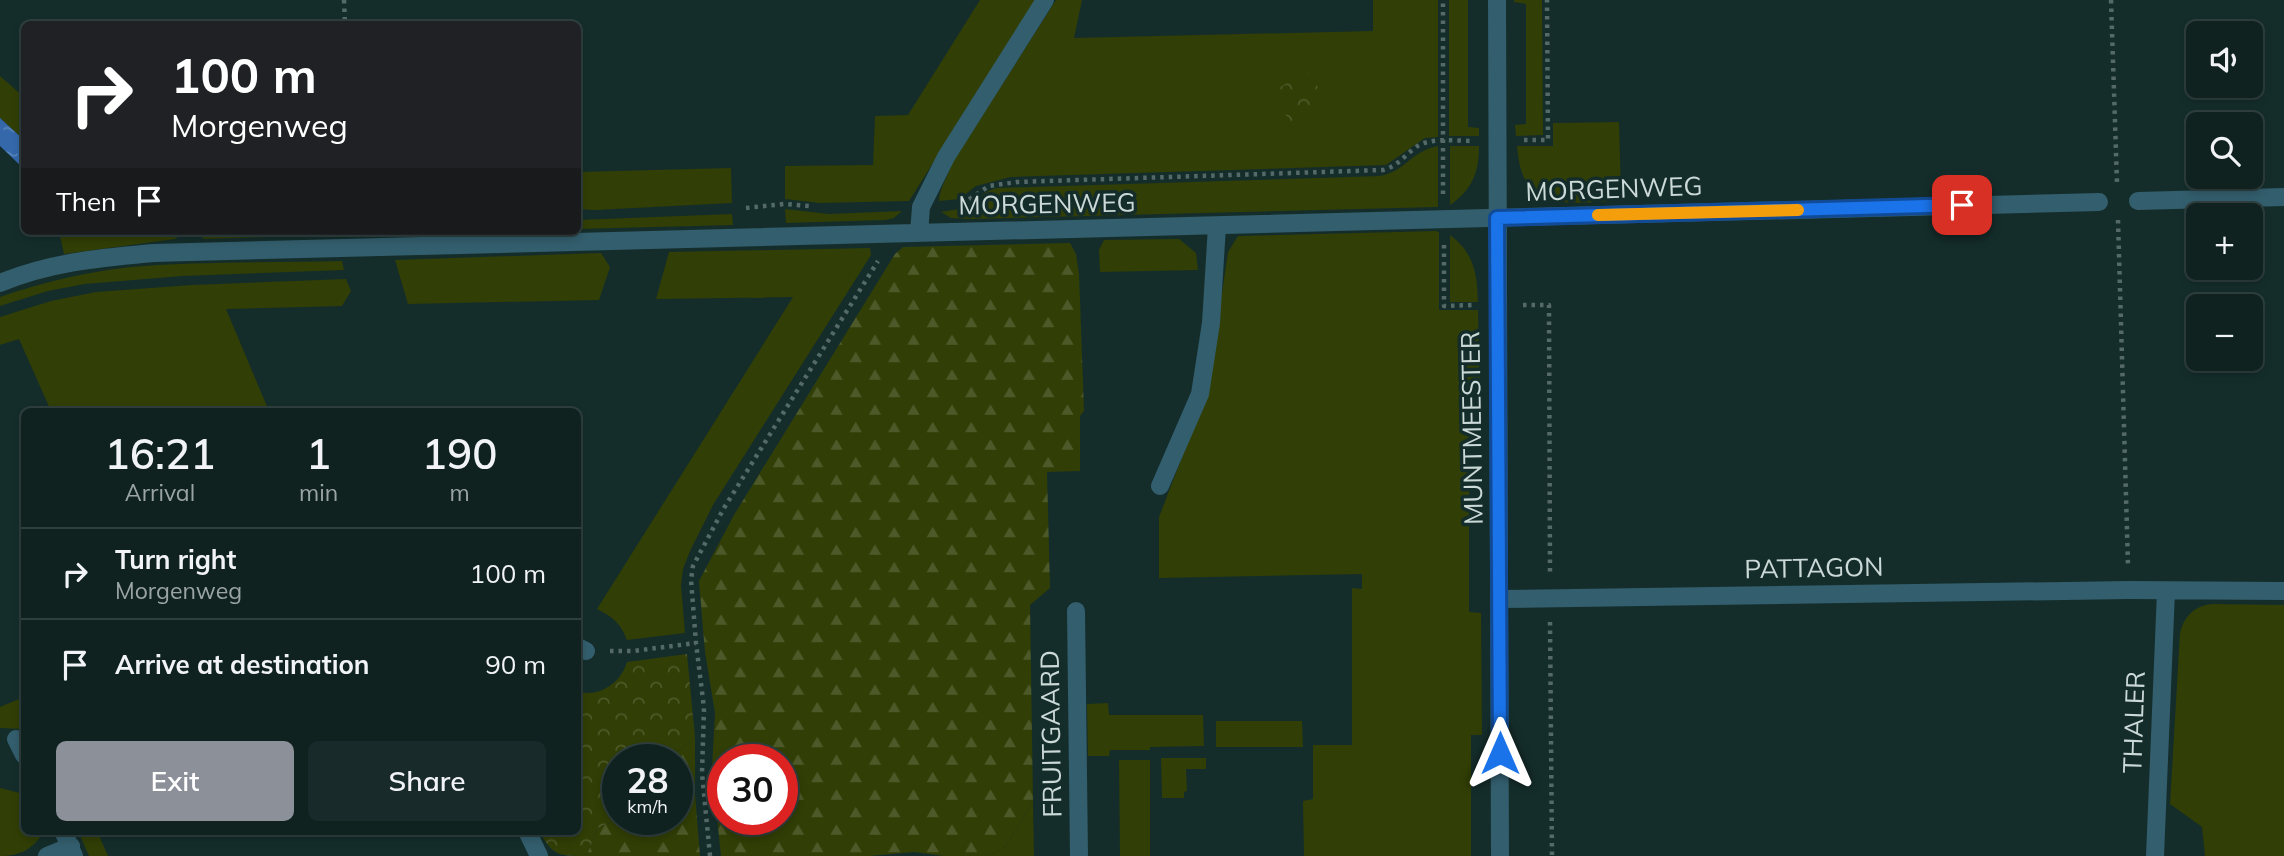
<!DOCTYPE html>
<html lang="en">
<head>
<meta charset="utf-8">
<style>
  body { margin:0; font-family:Mulish,sans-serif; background:#182a29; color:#f1f3f6; height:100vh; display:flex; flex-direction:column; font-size:26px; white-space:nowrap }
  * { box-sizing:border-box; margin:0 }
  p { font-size:23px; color:#9ba4a5 }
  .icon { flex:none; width:38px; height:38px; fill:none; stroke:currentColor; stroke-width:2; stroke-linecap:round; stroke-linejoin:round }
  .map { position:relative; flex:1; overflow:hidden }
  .sheet { position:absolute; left:21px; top:408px; width:560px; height:427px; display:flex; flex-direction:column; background:#0f2220; border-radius:10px; box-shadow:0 4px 10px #0003,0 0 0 2px #2f3f3e }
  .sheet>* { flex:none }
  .banner { position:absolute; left:21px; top:21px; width:560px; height:214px; border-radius:10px; box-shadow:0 4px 10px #0003,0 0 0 2px #2f3f3e; background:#202124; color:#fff; overflow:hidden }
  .buttons { position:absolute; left:2186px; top:21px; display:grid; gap:14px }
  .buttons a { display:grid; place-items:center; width:77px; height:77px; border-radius:10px; background:#0f2220; box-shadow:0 4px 10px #0003,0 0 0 2px #2f3f3e; font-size:35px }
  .speed { position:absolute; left:602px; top:744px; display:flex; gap:14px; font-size:35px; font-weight:700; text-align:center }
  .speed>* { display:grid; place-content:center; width:91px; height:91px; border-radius:50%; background:#0f2220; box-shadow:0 4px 10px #0003,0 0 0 2px #2f3f3e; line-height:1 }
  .speed small { font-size:18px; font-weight:400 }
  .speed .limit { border:10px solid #d22; background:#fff; color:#111 }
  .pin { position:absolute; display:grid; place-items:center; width:60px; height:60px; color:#fff; margin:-30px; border-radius:14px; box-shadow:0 4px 10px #0006 }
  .me { position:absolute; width:77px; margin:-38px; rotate:0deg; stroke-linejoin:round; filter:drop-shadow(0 0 5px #0008) }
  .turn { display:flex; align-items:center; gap:24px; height:147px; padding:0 35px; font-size:32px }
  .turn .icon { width:91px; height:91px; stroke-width:2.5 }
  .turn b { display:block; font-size:49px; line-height:60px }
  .then { display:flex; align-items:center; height:66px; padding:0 35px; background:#0003; gap:14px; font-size:26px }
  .eta { display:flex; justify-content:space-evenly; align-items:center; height:119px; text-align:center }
  .eta b { font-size:42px; font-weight:600; line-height:49px }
  .action { display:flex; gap:14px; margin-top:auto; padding:14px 35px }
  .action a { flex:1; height:80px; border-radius:10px; background:#8c9099; color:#fff; font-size:28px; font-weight:600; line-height:80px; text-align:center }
  .action a+a { background:#182a29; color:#f1f3f6 }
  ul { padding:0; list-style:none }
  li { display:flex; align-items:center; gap:21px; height:91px; padding:0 35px; border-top:2px solid #2f3f3e }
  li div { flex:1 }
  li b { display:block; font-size:26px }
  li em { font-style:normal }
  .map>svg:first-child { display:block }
</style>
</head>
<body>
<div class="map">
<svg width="2284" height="856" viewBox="0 0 2284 856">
  <defs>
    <pattern id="forest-firs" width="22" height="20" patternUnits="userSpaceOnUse" patternTransform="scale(1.75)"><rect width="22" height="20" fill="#313e05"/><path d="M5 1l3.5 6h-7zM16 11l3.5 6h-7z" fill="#4e5929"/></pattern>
    <pattern id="park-crowns" width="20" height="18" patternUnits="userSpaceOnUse" patternTransform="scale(1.75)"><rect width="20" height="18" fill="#313e05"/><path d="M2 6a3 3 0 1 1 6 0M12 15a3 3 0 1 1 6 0" fill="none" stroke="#4e5929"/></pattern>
    <pattern id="water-ripples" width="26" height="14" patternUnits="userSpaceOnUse" patternTransform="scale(1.75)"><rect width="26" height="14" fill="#3468ab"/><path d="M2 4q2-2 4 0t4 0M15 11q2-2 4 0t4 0" fill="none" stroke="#5984b9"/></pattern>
  </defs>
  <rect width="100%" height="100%" fill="#142d2b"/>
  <path fill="#313e05" d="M980,0H1036L909,201L820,203L785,199V166L873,165L875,116L908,115Z
    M1056,0H1082L1074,38L1373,31V0H1438V137L1425,138L1386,165L1011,177L976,186L959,199L939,201C939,189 948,177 951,165Z
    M1449,0H1468V127L1479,128V136H1449Z
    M1514,0H1542L1543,135L1516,136L1515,125L1526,124V4L1514,2Z
    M0,76L24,97V140L0,118Z
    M1619,122L1621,194L1613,201C1581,202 1536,212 1522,173C1519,165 1518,155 1517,146H1553V123Z
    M1438,146V207L969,219L951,218L941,212L965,208L986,192L996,188L1380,176C1408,170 1409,152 1438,146Z
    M1450,146H1479C1479,173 1472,190 1450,205Z
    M731,168L732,203L595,210L578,209V172Z
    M785,209L829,214L902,211L894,218L886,220L786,223Z
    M732,214L733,225L578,229V220Z
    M59,231H179V236L175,239L64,254Z
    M198,231H304L299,236L204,239L198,234Z
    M1436,231L1439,232V310H1478L1480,400L1469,401V612L1481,613L1482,735H1471V856H1304L1303,801L1313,799V745H1352V588L1362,589V574L1159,578V517L1208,390L1228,252L1238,236Z
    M1450,235C1474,253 1477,273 1478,302H1450Z
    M1179,239L1196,253L1198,270L1100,272L1099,250L1104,240Z
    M870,248L871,255L713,505L690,551L683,569L681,585L685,633L627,640C621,624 613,617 597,609L793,297L656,299L669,252Z
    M601,253L610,267L599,300L408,304L395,260Z
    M342,261L344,270L182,276L85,284L48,291L0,306V297C43,282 86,272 131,267C201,261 272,263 342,261Z
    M346,279L351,291L342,306L226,309L269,411H51L19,339L0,345V317L51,301L96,292L192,285Z
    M2212,604L2284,605V856H2205L2202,827L2170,804L2180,633C2184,616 2194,606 2212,604Z
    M24,697V729L0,728V707Z
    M1108,703L1109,715H1203L1204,746L1150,747V750H1110L1109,756H1088L1087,704Z
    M1216,721H1302L1303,747H1216Z
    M1161,758H1206V769H1186L1187,791L1184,792V798H1162Z
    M1119,760H1150V856H1120Z
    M0,788L24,794V831H44C34,849 20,856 0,856Z
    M1033,802L1034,856H986L1005,847Z
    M78,831H97L108,856H89Z"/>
  <path fill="url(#forest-firs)" fill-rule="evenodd" d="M1070,243L1076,254L1079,274L1084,411L1080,416V471L1047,472L1050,588L1030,605L1033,802L1005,847L986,856H944L914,852L869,856H721L712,769L715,713L705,652L699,581L734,515L895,254L903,247ZM723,760H782V819H723Z
    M695,737V794L700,856H586L598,828L618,819H677V760L669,759Z"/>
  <path fill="url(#park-crowns)" d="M1307,71L1327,100L1290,122L1272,92Z
    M687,654L695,737L669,759L618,760V819L598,828L586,856C559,856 553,856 539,831H578V692C600,697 621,683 627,662Z"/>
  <path fill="url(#water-ripples)" d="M0,118L24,140V169L0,146Z"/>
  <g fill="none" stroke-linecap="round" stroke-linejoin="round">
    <path stroke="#556a68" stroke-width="4.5" stroke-dasharray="3.5 5" stroke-linecap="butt" d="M344,0L345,24
      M2111,0L2117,183
      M1524,140H1548L1547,0
      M1443,194V0
      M962,204L989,186L1017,182L1383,170C1398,166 1404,156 1416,147C1430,137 1456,141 1473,141
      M746,208L784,204L810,206
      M2118,220L2128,565
      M1444,245V306L1472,305
      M1523,305H1549L1550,572
      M1550,622L1552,856
      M610,651H633L696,643
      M710,856L702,773L704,708L696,643L691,580L693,566L724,508L878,261"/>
    <path stroke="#335e6d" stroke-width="18" d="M1497,0L1500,856
      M2138,201L2284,197
      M919,233L921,207L946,157L1045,0
      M0,283C51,262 100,258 153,253L2099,202
      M1160,486L1200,394L1211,323L1217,226
      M1500,599L2129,590L2284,591
      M1076,611L1079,856
      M578,647L586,651
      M16,739L24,755
      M63,831L74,856
      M527,831L539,856
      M47,856L71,846
      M2155,856L2166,591"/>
  </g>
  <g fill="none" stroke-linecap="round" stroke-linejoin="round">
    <defs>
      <path id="route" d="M1500,753L1497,218L1962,205"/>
    </defs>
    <use href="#route" stroke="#114b97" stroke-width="18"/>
    <use href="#route" stroke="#1a73e8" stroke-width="12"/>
    <path stroke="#f59e0b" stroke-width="12" d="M1598,215L1798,210"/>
  </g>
  <g text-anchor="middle" stroke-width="7" stroke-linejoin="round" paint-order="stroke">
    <g font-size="26" fill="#cbd9d7" stroke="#142d2b">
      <text transform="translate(1614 189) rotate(-2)" y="9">MORGENWEG</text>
      <text transform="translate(1047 204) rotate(-1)" y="9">MORGENWEG</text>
      <text transform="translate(1472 428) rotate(-91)" y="9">MUNTMEESTER</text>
      <text transform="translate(1814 568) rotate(-1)" y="9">PATTAGON</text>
      <text transform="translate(2134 722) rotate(-88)" y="9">THALER</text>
      <text transform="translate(1051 734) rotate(-91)" y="9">FRUITGAARD</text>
    </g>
  </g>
</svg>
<div class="buttons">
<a><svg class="icon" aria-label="sound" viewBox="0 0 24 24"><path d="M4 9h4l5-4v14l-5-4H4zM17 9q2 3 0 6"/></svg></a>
<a><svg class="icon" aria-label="search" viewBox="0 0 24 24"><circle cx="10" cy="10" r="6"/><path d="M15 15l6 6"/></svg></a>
<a>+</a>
<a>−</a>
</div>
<div class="speed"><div>28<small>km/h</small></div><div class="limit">30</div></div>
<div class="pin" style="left:1962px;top:205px;background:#d93025"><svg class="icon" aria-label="arrive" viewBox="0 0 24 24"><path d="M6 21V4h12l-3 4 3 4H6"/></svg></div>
<svg class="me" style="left:1500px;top:753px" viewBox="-20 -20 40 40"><path d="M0-17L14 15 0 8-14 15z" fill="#1a73e8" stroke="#fff" stroke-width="4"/></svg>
<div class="banner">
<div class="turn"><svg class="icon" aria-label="right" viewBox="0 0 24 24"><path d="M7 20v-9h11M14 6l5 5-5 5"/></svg><div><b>100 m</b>Morgenweg</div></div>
<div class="then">Then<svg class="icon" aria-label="arrive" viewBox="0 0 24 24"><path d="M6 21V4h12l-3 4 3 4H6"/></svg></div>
</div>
<section class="sheet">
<div class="eta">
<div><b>16:21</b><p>Arrival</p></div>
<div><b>1</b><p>min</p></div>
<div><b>190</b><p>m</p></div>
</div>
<ul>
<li><svg class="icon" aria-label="right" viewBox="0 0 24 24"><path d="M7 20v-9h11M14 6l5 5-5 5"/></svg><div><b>Turn right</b><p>Morgenweg</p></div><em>100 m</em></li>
<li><svg class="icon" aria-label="arrive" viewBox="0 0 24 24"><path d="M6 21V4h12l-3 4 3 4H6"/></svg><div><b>Arrive at destination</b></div><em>90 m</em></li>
</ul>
<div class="action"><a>Exit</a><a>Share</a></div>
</section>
</div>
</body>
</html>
